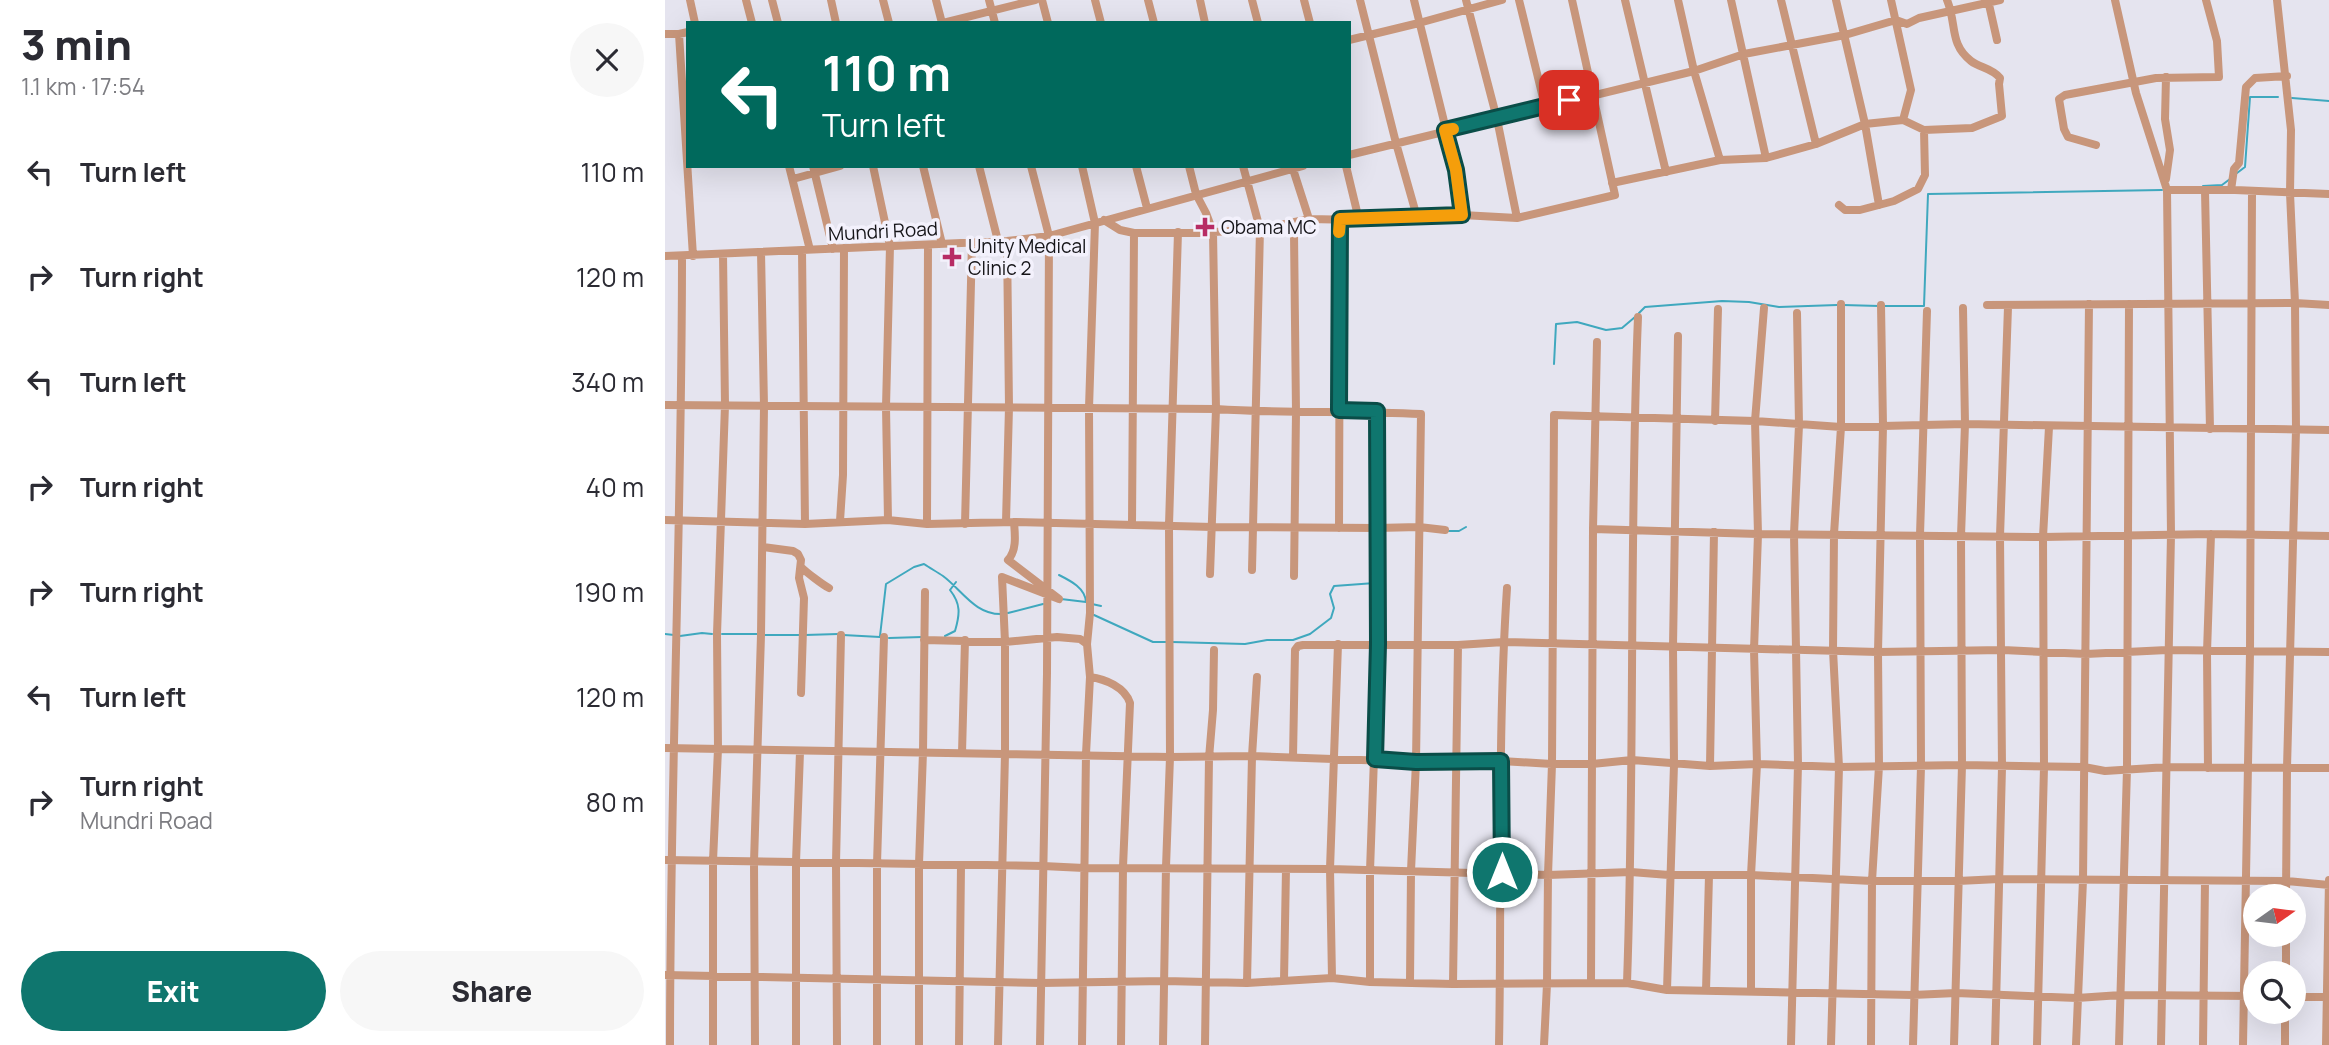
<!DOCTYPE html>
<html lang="en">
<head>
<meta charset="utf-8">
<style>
  body { margin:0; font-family:Manrope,sans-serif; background:#f7f7f7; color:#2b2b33; height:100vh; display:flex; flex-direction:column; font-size:26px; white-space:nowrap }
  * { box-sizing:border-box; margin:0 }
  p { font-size:23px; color:#7c7c81 }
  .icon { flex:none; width:38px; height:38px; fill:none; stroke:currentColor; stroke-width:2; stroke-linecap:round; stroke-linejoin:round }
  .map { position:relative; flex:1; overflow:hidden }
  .panel { display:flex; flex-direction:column; background:#fff; width:665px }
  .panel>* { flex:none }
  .hud { position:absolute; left:21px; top:21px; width:665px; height:147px; border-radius:0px; box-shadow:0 7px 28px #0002; background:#00695c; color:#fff; overflow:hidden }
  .needle { width:46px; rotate:76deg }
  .tools { position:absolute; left:1578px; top:884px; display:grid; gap:14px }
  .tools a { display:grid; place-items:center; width:63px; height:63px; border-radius:50%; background:#fff; box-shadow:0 7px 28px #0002; font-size:35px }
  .pin { position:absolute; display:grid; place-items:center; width:60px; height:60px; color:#fff; margin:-30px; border-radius:14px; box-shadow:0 4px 10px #0006 }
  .me { position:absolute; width:77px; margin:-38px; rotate:0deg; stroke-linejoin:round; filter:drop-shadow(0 0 5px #0008) }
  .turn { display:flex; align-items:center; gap:24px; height:147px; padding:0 21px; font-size:32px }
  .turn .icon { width:91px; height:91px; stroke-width:2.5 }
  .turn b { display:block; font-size:49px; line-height:60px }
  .round { display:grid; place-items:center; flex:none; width:74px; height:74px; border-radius:37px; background:#f7f7f7 }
  .headline { display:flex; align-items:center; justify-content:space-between; height:119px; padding:0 21px }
  h1 { font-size:42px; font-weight:800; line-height:52px }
  .button { display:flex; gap:14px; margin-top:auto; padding:14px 21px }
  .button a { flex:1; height:80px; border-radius:42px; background:#0f766e; color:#fff; font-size:28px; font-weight:800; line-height:80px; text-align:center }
  .button a+a { background:#f7f7f7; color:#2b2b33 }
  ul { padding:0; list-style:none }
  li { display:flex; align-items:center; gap:21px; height:105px; padding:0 21px }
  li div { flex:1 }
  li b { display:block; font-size:26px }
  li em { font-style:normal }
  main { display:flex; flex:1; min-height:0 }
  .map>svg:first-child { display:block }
</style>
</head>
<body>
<main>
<section class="panel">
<div class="headline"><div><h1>3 min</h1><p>1.1 km · 17:54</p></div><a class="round"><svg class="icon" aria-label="close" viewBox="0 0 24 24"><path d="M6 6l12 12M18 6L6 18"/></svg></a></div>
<ul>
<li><svg class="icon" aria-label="left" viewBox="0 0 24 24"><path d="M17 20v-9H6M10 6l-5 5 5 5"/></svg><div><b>Turn left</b></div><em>110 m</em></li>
<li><svg class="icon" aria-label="right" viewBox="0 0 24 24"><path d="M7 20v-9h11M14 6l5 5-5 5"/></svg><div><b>Turn right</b></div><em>120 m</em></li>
<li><svg class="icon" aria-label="left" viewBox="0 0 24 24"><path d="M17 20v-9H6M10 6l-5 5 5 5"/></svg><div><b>Turn left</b></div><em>340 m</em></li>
<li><svg class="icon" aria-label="right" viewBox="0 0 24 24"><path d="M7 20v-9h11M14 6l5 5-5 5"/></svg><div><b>Turn right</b></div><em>40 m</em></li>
<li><svg class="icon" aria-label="right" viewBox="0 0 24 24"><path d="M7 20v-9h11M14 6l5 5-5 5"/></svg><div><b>Turn right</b></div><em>190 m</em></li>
<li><svg class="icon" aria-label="left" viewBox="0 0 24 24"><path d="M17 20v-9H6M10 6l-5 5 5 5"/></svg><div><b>Turn left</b></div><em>120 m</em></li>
<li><svg class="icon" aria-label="right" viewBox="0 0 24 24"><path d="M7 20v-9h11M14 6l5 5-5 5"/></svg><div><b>Turn right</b><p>Mundri Road</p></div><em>80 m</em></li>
</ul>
<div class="button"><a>Exit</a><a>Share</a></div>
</section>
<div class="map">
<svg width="1664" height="1045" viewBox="0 0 1664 1045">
  <rect width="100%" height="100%" fill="#e5e4ef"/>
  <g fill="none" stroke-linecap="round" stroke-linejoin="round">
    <path stroke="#3fa8be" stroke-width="2" d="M1627,98L1664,101
      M1572,173L1580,167L1585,97H1613
      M1538,186L1557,185L1565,179
      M1178,305L1214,306
      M1220,306H1259L1263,194L1497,190
      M974,313L980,307L1057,301L1084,302L1114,307L1172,305
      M889,364L891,324L912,322L941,330L957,328L970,317
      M782,531H794L801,527
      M394,575C406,581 420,588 421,602
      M396,599L421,602
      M427,604L436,606
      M343,613L378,604
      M429,615L488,642H502
      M0,634L9,635
      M57,634H93
      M98,635H135
      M140,635L173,634
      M178,635L215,637
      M15,636L37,633L47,634
      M215,636L221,584L249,567L259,564C265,568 272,572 278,576C297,590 310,615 337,614
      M280,636L290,631C295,614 296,604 285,590L291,582
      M224,638L257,637
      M507,642L580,644L602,640H628L645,634L666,618L669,608L665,594L669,586L710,583"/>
    <path stroke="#c8967b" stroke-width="8" d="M25,0L30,23
      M81,0L87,23
      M107,0L113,23
      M166,0L171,23
      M218,0L224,23
      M271,0L277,23
      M324,0L330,23
      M377,0L383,23
      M430,0L436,23
      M483,0L489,23
      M535,0L540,23
      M587,0L593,23
      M639,0L645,23
      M695,0L731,143L752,217
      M749,0L791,170L797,215
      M801,0L832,119L852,218
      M854,0L880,106
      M960,0L1001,172
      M1013,0L1029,71L1055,160
      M1066,0L1101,158
      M1116,0L1151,144
      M1171,0L1200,124L1214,205
      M1226,0L1246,90L1238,120
      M1323,0L1332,40
      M1450,0L1471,93L1502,190L1506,534L1496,1045
      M1612,0L1626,130L1625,193L1630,303L1631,430L1622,768L1621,896
      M278,23L370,0
      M0,34H14L23,32
      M14,34L28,256
      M684,40L754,23L837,0
      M1431,145L1403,137L1399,129L1394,99L1400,95L1491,78L1554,77L1552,41L1541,0
      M684,155L1029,71L1079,54L1180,35L1231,20L1242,24L1254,18L1335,0
      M124,166L145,250
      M148,166L168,249
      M208,166L225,246L221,407L223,520
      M258,166L277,244
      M314,166L333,241
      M366,166L384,236L382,673L375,1045
      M417,166L430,223L424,408L425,613L422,644
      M471,166L482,208
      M524,166L531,194L541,213L548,232L551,409L545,574
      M578,166L595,229L587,570
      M627,166L644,219L629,233L631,412L629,576
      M681,166L694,220
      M128,179L175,166
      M1501,179L1505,150L1500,119L1501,77
      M947,183L1055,160L1101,158L1151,144L1200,124L1238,120L1259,130
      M1502,190H1570L1664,194
      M1566,190L1569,169L1574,163L1581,87L1590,78L1622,76
      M1540,191L1545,429
      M1174,205L1180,210H1195L1229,201L1253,189L1260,175L1259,130L1307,128L1337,116L1334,84L1335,78C1327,68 1315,68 1306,61C1284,44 1292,24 1282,0
      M439,220L455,230L469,233H534L595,229L644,219L694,220L797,215L852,218L950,195L907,0
      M137,250L140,524
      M0,256L342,241L384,236L638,166
      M1322,305L1630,303L1664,305
      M0,405L551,409C620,414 688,410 756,414L751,762L746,871L745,982
      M1050,421L1053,309
      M0,520L140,524L223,520L262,524L349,522L548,527L712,528L754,527L780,530
      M175,521L178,475L179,248
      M341,522L344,407L342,241
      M262,524L263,245
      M300,524L307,242
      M467,525L469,233
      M674,528L675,219
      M928,529L1093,534L1378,537L1546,534L1664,536
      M98,547L128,551L133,554L136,560L134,578L139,598L136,693
      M136,567C141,572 158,585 164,588
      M259,640L340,642L392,637L415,639L422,644L425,677L421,754L417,1045
      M425,677C440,679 460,687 465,703L458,867L456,1045
      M0,748L505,757L587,756L751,762L836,761L887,764H927L967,760L1045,766L1092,764L1174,767L1297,765L1419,767L1440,771L1503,767L1664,768
      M297,753L300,640
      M628,757L630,650L633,646L638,645H793L839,642L1213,652L1338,650L1421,654L1502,650L1664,652
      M1045,766L1049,532
      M1543,768L1542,652L1546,534
      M0,860L378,866L419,868L665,869L883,875L966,872L1004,875H1086L1207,881H1293L1334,879L1622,881L1664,885
      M1621,973V934
      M0,975L376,983L500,981L582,983L667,978L705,982L788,984L962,983L1002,990L1248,995L1291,993L1412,998L1456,995L1591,996
      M667,978L665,869L673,644
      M619,980L621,869
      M705,982V871L713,644L712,411
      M582,983L587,756L592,677
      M926,983L928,529L932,342
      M962,983C970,761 964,539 973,317
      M788,984L793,645
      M1002,990L1009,764L1008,647L1013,336
      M1041,991L1044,875
      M1086,991V875L1092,764L1089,650L1093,534L1090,421L1099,308
      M1629,997H1664
      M5,1045C5,782 17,519 17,256
      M48,1045V861L53,749L52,634L60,405L58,254
      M90,1045L89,862L96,635L99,406L96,252
      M131,1045V862L135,752
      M172,1045L171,863L176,635
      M212,1045V864L219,637
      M254,1045V864L258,752L260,592
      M294,1045L296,865
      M333,1045L340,754V642L337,577L394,599L343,560C352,550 350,535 349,522
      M498,1045L501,867L505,757L504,525L513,232
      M540,1045L544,758L548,710L549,650
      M834,1045C837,893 832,740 842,588
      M879,1045L882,984L883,875L887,764L889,415L1090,421L1176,427L1300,424L1664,430
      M1126,1045L1133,764L1129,534L1134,425L1132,313
      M1166,1045L1174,767L1168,650L1169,534L1176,427V304
      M1206,1045L1207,881L1214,766L1213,652L1218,426L1216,305
      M1248,1045L1256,766L1255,535L1262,311
      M1289,1045L1297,765L1296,536L1300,424L1298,308
      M1330,1045L1337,767L1335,536L1343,307
      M1372,1045L1379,767L1378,537L1384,427
      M1411,1045L1418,880L1424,304
      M1454,1045L1462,769L1464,304
      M1538,1045L1540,881
      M1578,1045L1585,652L1587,191
      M1620,1045V1012
      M1661,1045L1664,880"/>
  </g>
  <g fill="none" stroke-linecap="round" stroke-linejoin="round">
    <defs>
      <path id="route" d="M837,872L836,761L751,762L710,759L713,644L712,411L674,410L675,219L797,215L791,170L780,130L904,100"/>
    </defs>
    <use href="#route" stroke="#0a4d48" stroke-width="18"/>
    <use href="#route" stroke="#0f766e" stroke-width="12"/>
    <path stroke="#f59e0b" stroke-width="12" d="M674,232L675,219L797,215L791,170L780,130L788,129"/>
  </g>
  <g fill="#b72c65" stroke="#f3f1fc" stroke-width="2.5">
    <path d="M536.5 216.5h7v7h7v7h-7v7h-7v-7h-7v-7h7z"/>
    <path d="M283.5 246.5h7v7h7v7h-7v7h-7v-7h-7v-7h7z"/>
  </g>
  <g text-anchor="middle" stroke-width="7" stroke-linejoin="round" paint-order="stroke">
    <g font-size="19" fill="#151418" stroke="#f3f1fc" text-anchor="start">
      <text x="556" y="234">Obama MC</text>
      <text x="303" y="253">Unity Medical<tspan x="303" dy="22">Clinic 2</tspan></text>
    </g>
    <g font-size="19" fill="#151418" stroke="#f3f1fc">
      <text transform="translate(218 231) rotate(-3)" y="7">Mundri Road</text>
    </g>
  </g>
</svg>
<div class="tools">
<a><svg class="needle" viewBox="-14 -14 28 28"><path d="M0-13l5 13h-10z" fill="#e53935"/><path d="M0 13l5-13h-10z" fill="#7c7c81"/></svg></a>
<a><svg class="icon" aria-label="search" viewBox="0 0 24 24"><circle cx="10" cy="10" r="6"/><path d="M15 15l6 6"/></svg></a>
</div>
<div class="pin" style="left:904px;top:100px;background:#d93025"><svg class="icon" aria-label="arrive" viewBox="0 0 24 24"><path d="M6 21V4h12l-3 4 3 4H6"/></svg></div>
<svg class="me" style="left:837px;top:872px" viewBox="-20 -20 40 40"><circle r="17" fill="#0f766e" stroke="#fff" stroke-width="3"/><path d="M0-11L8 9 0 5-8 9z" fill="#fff"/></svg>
<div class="hud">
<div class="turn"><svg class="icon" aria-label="left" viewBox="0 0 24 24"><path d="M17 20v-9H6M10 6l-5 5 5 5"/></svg><div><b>110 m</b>Turn left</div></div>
</div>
</div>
</main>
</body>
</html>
